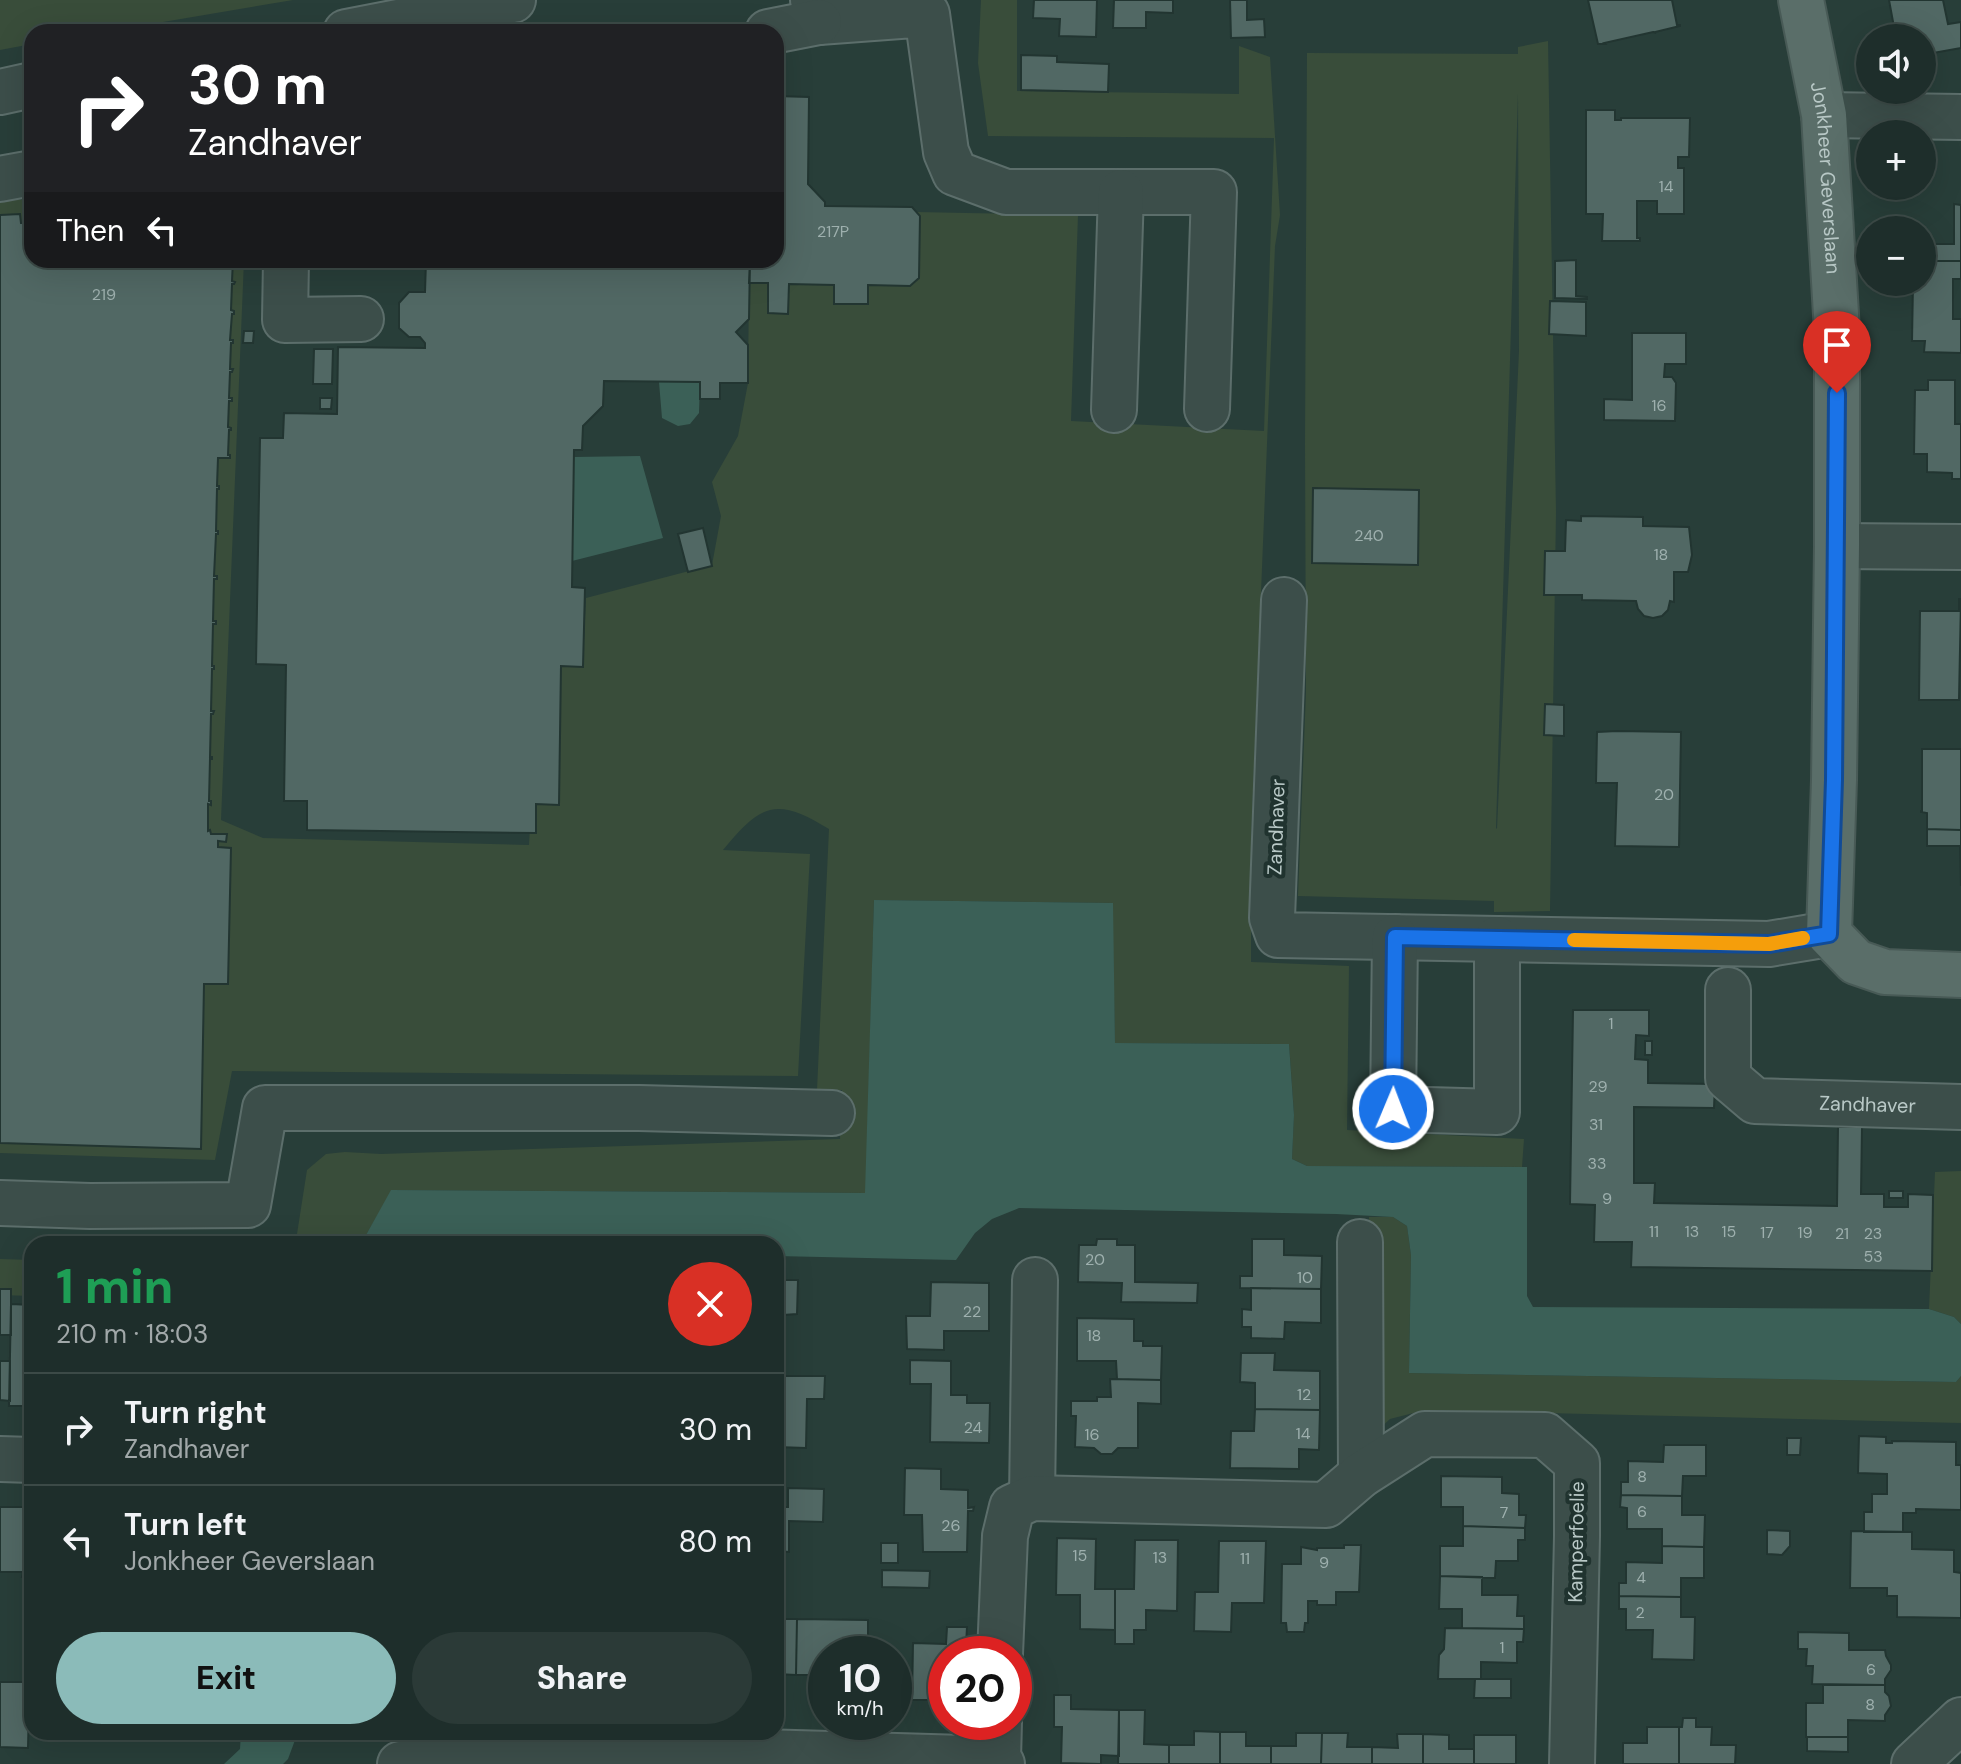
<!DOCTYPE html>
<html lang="en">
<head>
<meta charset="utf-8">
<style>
  body { margin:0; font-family:"DM Sans",sans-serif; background:#2b3a37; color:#f1f3f6; height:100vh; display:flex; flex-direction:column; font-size:30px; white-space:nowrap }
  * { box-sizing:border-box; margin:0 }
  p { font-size:26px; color:#a1a8a9 }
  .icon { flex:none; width:44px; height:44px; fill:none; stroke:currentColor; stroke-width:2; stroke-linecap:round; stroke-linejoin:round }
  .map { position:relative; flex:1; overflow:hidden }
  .drawer { position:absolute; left:24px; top:1236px; width:760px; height:504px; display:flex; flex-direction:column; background:#1e2e2b; border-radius:24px; box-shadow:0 8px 32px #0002,0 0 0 2px #3c4a47 }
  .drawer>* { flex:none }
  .top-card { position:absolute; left:24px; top:24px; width:760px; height:244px; border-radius:24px; box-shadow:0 8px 32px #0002,0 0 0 2px #3c4a47; background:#202124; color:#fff; overflow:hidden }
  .tools { position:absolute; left:1856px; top:24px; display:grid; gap:16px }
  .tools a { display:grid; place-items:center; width:80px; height:80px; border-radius:50%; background:#1e2e2b; box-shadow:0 8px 32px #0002,0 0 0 2px #3c4a47; font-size:40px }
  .speed { position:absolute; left:808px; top:1636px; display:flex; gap:16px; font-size:40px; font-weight:700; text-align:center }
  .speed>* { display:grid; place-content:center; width:104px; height:104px; border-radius:50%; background:#1e2e2b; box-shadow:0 8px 32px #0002,0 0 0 2px #3c4a47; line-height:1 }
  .speed small { font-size:20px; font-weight:400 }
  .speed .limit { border:12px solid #d22; background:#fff; color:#111 }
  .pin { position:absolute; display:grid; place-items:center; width:68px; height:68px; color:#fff; margin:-82px -34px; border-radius:50% 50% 50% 0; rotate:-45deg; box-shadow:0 0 8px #0007 }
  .pin .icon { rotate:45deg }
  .me { position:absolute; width:88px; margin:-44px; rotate:1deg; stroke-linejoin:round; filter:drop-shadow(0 0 6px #0008) }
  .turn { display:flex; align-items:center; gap:28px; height:168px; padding:0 32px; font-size:36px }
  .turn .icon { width:104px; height:104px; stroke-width:2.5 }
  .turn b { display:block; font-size:56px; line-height:68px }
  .then { display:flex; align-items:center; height:76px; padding:0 32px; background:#0003; gap:16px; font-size:30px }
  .round { display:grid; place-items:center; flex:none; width:84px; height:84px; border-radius:42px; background:#2b3a37 }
  .head { display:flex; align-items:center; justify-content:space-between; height:136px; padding:0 32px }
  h1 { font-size:48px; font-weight:800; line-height:60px; color:#1e9e55 }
  .cta { display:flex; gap:16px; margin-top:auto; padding:16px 32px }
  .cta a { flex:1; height:92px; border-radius:48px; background:#8bbbb9; color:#111; font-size:32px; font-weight:800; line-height:92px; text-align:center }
  .cta a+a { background:#2b3a37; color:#f1f3f6 }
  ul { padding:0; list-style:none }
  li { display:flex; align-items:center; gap:24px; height:112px; padding:0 32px; border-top:2px solid #3c4a47 }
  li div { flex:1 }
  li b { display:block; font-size:30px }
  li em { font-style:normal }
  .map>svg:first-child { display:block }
</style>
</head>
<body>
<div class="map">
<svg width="1961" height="1764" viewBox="0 0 1961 1764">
  <rect width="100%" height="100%" fill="#283e39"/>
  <path fill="#394d3a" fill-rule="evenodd" d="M0,0H293L104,32H32V44L0,50Z
    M981,0H1017V91L1239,94V46L1270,57L1280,215L1275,246L1251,840L1260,857L1251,908V962L1349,966L1347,1130L1524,1139L1522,1167L1307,1166L1292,1159L1294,1114L1289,1044L1115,1043L1112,903L874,900L866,1193L392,1190L361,1244H286L297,1234L307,1170L326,1154L345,1152L381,1154L840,1139L842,1090H817L829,829C776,796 761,804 723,850L810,854L798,1076L232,1071L215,1160L0,1153V201L32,199V260H244L221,820L263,838L529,845L530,827L557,660H583L586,598L712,565L721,516L712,482L738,436L748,383L749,283L910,286L916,212L1078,215L1071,421L1264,431L1274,138L988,136L978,63Z
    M1548,41L1556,512L1550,911L1494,912V901L1298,896L1306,692L1305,444L1307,53L1518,54V47ZM1518,93L1519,351L1497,829L1496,828Z
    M1961,1171V1324L1954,1317L1929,1309L1935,1172Z
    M1369,1217H1393L1407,1226L1411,1255L1409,1373L1956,1382L1961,1376V1423L1425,1410L1390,1419L1376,1432Z
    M0,1259L32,1260V1296L0,1295Z"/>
  <path fill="#3b6057" d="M659,382H700L699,413L690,424L678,426L662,418Z
    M640,456L663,538L572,561L574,457Z
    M874,900L1113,903L1115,1043L1289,1044L1294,1115L1292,1159L1307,1166L1527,1167V1296L1533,1307L1929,1309L1954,1317L1961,1324V1376L1956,1382L1409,1373L1411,1255L1407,1226L1393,1217L1336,1214L1019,1208L992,1219L975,1233L956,1260L776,1256V1244H361L391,1190L865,1193Z
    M241,1732H298L288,1759L283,1764H224L240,1749Z"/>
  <path fill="#516864" stroke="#223531" stroke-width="2" d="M1034,0H1097L1096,37L1059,36L1060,19L1033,18Z
    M1114,0H1173V13L1146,12V28H1113Z
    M1230,0H1247V20L1264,19L1265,37L1231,38Z
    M1588,0H1672L1677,25H1680V26L1655,32L1656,33L1653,32L1604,43L1605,44H1598Z
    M1889,0H1943L1948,24L1961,22V48L1922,55V38H1896Z
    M1021,55L1057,56V62L1109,64L1108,92L1021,90Z
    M776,96L809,97L808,184L825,202V206L912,207L920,216L919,278L910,286L868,285V304H834V285L789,284L788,314L768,313V283H749L750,260H776Z
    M1586,110H1615V120H1621V118H1690L1689,157H1678V168H1684V214H1657V201H1637V238H1640V241H1602L1603,214H1586Z
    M1954,204L1961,205V261H1922V244H1954Z
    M20,214L21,223H32V260H233L232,281L235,282L234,284H232L231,310L234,311V314H232L230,340H233V343H231L230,369H233L232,372H230L229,398H232V401H229L228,427L231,428V430H229L228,455H230V458H218L217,486H219V489H217L216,531H218V534H216L214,576H217V579H214L213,621H216V624H213L212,666H214V669H212L211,711H214L213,714H211L210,757H212V759H210L209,801H211V805L208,804V831L210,830L211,834H227L226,842L218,841V847L231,848L228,984H204L201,1149L0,1143V215Z
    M426,260H750L749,319L736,332L748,345V383H720V399H700V382L604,381L603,406L583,426L582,450H574L572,587L585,588L583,667L561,666L559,805L536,804V833L307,830V801H284L286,665L256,664L260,438H283L284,413L337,414L338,347L425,348V343L420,337H409L399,328V303L409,292H425Z
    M1576,260V296L1587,297V299L1555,298V261Z
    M1922,261H1961V279H1953V319H1961V353L1924,352L1925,341H1912L1913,282H1922Z
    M1550,301L1586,302V336L1549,334Z
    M244,331H254L253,343H243Z
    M1632,333H1686V364H1665L1664,377H1672L1676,383L1675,421L1604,420V399L1632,400Z
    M314,349H333L332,384H313Z
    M1928,380H1955V424H1961V479H1952V473L1927,472V454H1914L1915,390H1928Z
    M320,398H332L331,409H320Z
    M1313,488L1419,490L1418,565L1312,563Z
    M1581,516L1643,517V526L1689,527L1692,555L1688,572H1674V602L1670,601L1668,610L1662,616L1653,618L1644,616L1638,609L1636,601L1582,600V595H1544L1545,551H1565L1566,520L1581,521Z
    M703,528L712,566L688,572L678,534Z
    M1959,599H1961L1959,700H1919L1920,611H1959Z
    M1545,704L1564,705V736L1544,735Z
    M1617,731L1681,732L1679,847L1615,846L1617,783H1596L1597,732Z
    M1922,749H1961V830L1927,829V813L1921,812V811H1922Z
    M1927,829L1961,830V886L1960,846H1927Z
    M1573,1010H1649V1036L1636,1035L1635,1059L1648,1060V1083L1715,1084L1714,1108L1634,1107V1183H1655L1654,1203L1837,1206L1838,1127H1862L1861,1194H1884V1207H1908V1194L1933,1195L1932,1271L1631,1267L1632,1242H1594L1595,1205L1570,1204Z
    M1645,1041H1652V1055H1645Z
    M1889,1191H1903V1198H1889Z
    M1097,1239H1117V1245H1135V1282L1198,1283L1197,1303L1121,1302L1122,1283L1078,1282L1079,1245H1096Z
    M1252,1239H1284V1255L1322,1256L1321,1289L1240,1288V1276H1252Z
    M776,1280H798L797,1314L784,1315L783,1358H776Z
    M931,1282L989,1283V1331H944V1350L907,1349L906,1316H930Z
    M1251,1288L1321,1289V1323L1285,1322L1284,1339L1251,1338V1327H1242V1309L1251,1310Z
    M0,1289H11V1335H0Z
    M11,1304L32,1305L31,1354L32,1356V1406H9Z
    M1077,1318L1134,1319V1341H1143V1346H1162L1161,1380L1117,1379L1116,1361H1077Z
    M1241,1353H1275L1274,1370L1320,1371V1410L1255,1409V1383L1240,1382Z
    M910,1360L951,1361V1395H967V1403H990L989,1443L930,1442L931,1384H910Z
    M0,1361H10V1401L0,1400Z
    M776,1376H825L824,1399H807L806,1448L776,1447Z
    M1110,1379L1161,1380V1404L1138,1403V1448H1118L1112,1454H1101L1094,1448L1075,1447L1076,1416H1071V1401H1097V1397H1111Z
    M1255,1409L1320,1410L1319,1450L1299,1449V1469L1230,1468L1231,1431H1254Z
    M1859,1436L1886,1437V1443H1892V1441L1956,1442V1465H1961V1510L1916,1509V1513H1903V1532H1864V1512H1872V1494H1887V1474L1858,1473Z
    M1787,1438H1801L1800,1455H1787Z
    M1664,1445H1706V1476H1683L1682,1496L1621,1495V1482H1628V1461L1663,1462Z
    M905,1468L941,1469V1489L968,1490V1508L974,1507L973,1511H968L967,1552H923L922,1515H904Z
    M1441,1476L1502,1477V1493L1519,1494V1515H1526L1525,1528L1463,1526V1507H1441Z
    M788,1488L824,1489L823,1522L789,1521V1552L776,1551V1507H788Z
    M1621,1495L1682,1496V1515H1705L1704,1547L1662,1546V1529H1627V1508L1620,1507Z
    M0,1507H32V1582H29L28,1577H22L23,1572H0Z
    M1463,1526L1525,1528V1540H1518V1561H1496L1495,1578L1440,1576V1546H1463Z
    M1767,1530L1790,1531V1546L1782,1555L1767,1554Z
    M1851,1531L1912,1532V1549L1954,1550V1572L1961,1573V1618L1897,1617V1596H1887V1588H1850Z
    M1057,1538L1096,1539L1095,1589H1115V1630L1080,1629V1595H1056Z
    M1135,1540H1178L1177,1611L1146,1610V1630H1134V1644H1115V1589H1134Z
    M1219,1541H1266L1264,1603H1232L1231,1632L1194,1631L1195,1592H1218Z
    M881,1543H898V1563H881Z
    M1344,1545H1361L1359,1592H1336V1605H1317V1601H1308V1623H1305L1304,1632H1287L1286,1623H1281L1282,1564H1301V1547L1317,1550V1548H1344Z
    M1662,1546L1704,1547V1578H1681V1597L1619,1596V1583H1626V1562L1662,1563Z
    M882,1570L930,1571L929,1588L882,1587Z
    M1440,1576L1482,1577V1595H1518L1517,1616H1524V1629L1462,1628V1609H1439Z
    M1619,1596L1681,1597V1617H1695L1694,1660L1652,1659L1653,1630H1626V1609H1619Z
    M776,1619H797L796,1675L777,1674L776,1698Z
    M797,1619L868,1620V1642L860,1641L859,1653L864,1654H826V1699H815L816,1675H796Z
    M947,1627H967L966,1646L961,1645V1654H946V1700H912L913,1643L946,1644Z
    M1445,1628L1524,1629L1523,1642H1517V1663L1481,1662V1679H1438L1439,1655L1444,1649Z
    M1798,1632L1849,1633V1650H1885L1886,1656L1891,1665V1670L1885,1679V1685L1812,1684L1813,1666H1806L1807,1649H1798Z
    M27,1673H32V1708H29L28,1748L0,1747V1682H26Z
    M1475,1679H1511V1698H1474Z
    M1823,1685H1885V1692L1889,1696L1891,1706L1885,1715V1721L1848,1720V1737H1806V1703H1823Z
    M1054,1695H1071V1709L1119,1710V1756L1101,1755V1764L1061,1763L1062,1727H1054Z
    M1119,1710H1145L1144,1744L1169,1745V1764H1118Z
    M1683,1718H1696V1727H1712L1711,1745H1736L1735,1764H1679V1727H1682Z
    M1647,1727H1679V1764H1623V1743H1647Z
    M1194,1731L1220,1732V1764H1169V1745H1194Z
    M1220,1732H1246V1746H1271V1764H1220Z
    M1296,1733H1322L1321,1764H1271V1746H1296Z
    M1322,1733H1348L1347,1747H1372V1764H1321Z
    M1397,1734H1423V1764H1372V1747L1398,1748Z
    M1423,1734L1449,1735V1749H1474V1764H1423Z
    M1474,1735H1516V1764H1474Z
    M1807,1737H1848V1752L1807,1751Z"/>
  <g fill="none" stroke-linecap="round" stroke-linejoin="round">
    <defs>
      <g id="minor">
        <path d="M813,0L819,22L927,14L946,152L955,173L1006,192H1214L1207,409"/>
        <path d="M346,32L513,0"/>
        <path d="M768,32L819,22"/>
        <path d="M0,92L32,85"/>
        <path d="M1824,115L1961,117"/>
        <path d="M0,179L32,173"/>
        <path d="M286,260L285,320L361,319"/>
        <path d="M1114,410L1121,192"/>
        <path d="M1837,546L1961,547"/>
        <path d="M1284,600L1272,918L1278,935L1769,944L1829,934"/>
        <path d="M1395,937L1393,1109L1497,1112V939"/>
        <path id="s1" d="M1728,990V1078L1755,1101L1961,1107"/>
        <path d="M0,1203L90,1206L248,1205L265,1108H639L832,1113"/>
        <path d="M1360,1242L1361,1475"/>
        <path d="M0,1459L32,1460"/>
        <path d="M1032,1498L1035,1280"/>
        <path d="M1000,1654L1005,1536L1012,1507L1032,1498L1326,1505L1361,1475L1425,1434L1545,1435L1577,1463V1536L1572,1764"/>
        <path d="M998,1759L999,1722"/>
        <path d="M400,1764L424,1761L692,1750L998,1759L1002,1764"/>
        <path d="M1914,1764L1961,1720"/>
      </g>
      <g id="major">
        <path id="s2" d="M1801,0L1824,115L1837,331V546L1834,780L1829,934L1856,962L1885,972L1961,975"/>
      </g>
    </defs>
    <use href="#minor" stroke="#5c6e6b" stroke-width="48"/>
    <use href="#major" stroke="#485a56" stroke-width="48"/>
    <use href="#minor" stroke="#3c4e4a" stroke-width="44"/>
    <use href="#major" stroke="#5a6e69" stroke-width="44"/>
  </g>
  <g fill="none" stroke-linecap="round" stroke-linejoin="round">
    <defs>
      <path id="route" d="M1393,1109L1395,937L1769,944L1829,934L1834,780L1837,393"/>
    </defs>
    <use href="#route" stroke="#114b97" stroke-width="20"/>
    <use href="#route" stroke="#1a73e8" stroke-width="14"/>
    <path stroke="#f59e0b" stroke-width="14" d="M1574,940L1769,944L1803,938"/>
  </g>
  <g text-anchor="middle" stroke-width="8" stroke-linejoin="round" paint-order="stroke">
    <g font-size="16" fill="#9eb0ae">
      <text x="1666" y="192">14</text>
      <text x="833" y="237">217P</text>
      <text x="104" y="300">219</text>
      <text x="1659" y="411">16</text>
      <text x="1369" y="541">240</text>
      <text x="1661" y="560">18</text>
      <text x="1664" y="800">20</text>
      <text x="1611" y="1029">1</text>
      <text x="1598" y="1092">29</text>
      <text x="1596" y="1130">31</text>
      <text x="1597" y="1169">33</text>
      <text x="1607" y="1204">9</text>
      <text x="1654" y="1237">11</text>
      <text x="1692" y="1237">13</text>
      <text x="1729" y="1237">15</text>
      <text x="1767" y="1238">17</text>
      <text x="1805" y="1238">19</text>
      <text x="1842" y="1239">21</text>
      <text x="1873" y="1239">23</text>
      <text x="1873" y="1262">53</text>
      <text x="1095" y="1265">20</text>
      <text x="1305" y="1283">10</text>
      <text x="972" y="1317">22</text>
      <text x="1094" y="1341">18</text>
      <text x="1304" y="1400">12</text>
      <text x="973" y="1433">24</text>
      <text x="1303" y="1439">14</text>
      <text x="1092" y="1440">16</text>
      <text x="1642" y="1482">8</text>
      <text x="1642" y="1517">6</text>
      <text x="1504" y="1518">7</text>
      <text x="951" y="1531">26</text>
      <text x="1080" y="1561">15</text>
      <text x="1160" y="1563">13</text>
      <text x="1245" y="1564">11</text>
      <text x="1324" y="1568">9</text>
      <text x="1641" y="1583">4</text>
      <text x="1640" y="1618">2</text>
      <text x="1502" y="1653">1</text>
      <text x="1871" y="1675">6</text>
      <text x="1870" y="1710">8</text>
    </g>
    <g font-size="20" fill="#b8c8c6" stroke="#20332f">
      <text dy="7" stroke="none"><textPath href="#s2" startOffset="180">Jonkheer Geverslaan</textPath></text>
      <text transform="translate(1276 827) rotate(-88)" y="7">Zandhaver</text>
      <text dy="7" stroke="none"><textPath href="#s1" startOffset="236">Zandhaver</textPath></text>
      <text transform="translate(1576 1542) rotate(-89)" y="7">Kamperfoelie</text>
    </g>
  </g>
</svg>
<div class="tools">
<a><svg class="icon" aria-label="sound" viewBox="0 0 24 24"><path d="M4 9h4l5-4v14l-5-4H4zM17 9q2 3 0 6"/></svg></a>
<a>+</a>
<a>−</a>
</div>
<div class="speed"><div>10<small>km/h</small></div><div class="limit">20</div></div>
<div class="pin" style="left:1837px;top:393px;background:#d93025"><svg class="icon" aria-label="arrive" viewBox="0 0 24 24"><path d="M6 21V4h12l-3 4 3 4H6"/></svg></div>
<svg class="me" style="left:1393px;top:1109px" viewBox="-20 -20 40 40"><circle r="17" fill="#1a73e8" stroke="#fff" stroke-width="3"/><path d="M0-11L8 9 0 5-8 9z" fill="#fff"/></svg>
<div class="top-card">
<div class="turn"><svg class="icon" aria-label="right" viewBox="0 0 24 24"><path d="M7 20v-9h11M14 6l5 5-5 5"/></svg><div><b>30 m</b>Zandhaver</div></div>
<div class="then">Then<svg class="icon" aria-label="left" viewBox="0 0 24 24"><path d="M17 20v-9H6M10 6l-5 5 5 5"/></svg></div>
</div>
<section class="drawer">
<div class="head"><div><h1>1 min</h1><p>210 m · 18:03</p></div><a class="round" style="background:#d93025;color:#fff"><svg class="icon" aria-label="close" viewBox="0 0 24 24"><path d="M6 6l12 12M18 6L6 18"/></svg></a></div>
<ul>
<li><svg class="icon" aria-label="right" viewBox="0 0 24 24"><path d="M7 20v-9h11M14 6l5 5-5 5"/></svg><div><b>Turn right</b><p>Zandhaver</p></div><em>30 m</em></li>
<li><svg class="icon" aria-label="left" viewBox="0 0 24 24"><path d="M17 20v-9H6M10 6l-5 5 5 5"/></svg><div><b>Turn left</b><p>Jonkheer Geverslaan</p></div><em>80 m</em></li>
</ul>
<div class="cta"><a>Exit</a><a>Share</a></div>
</section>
</div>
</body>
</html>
